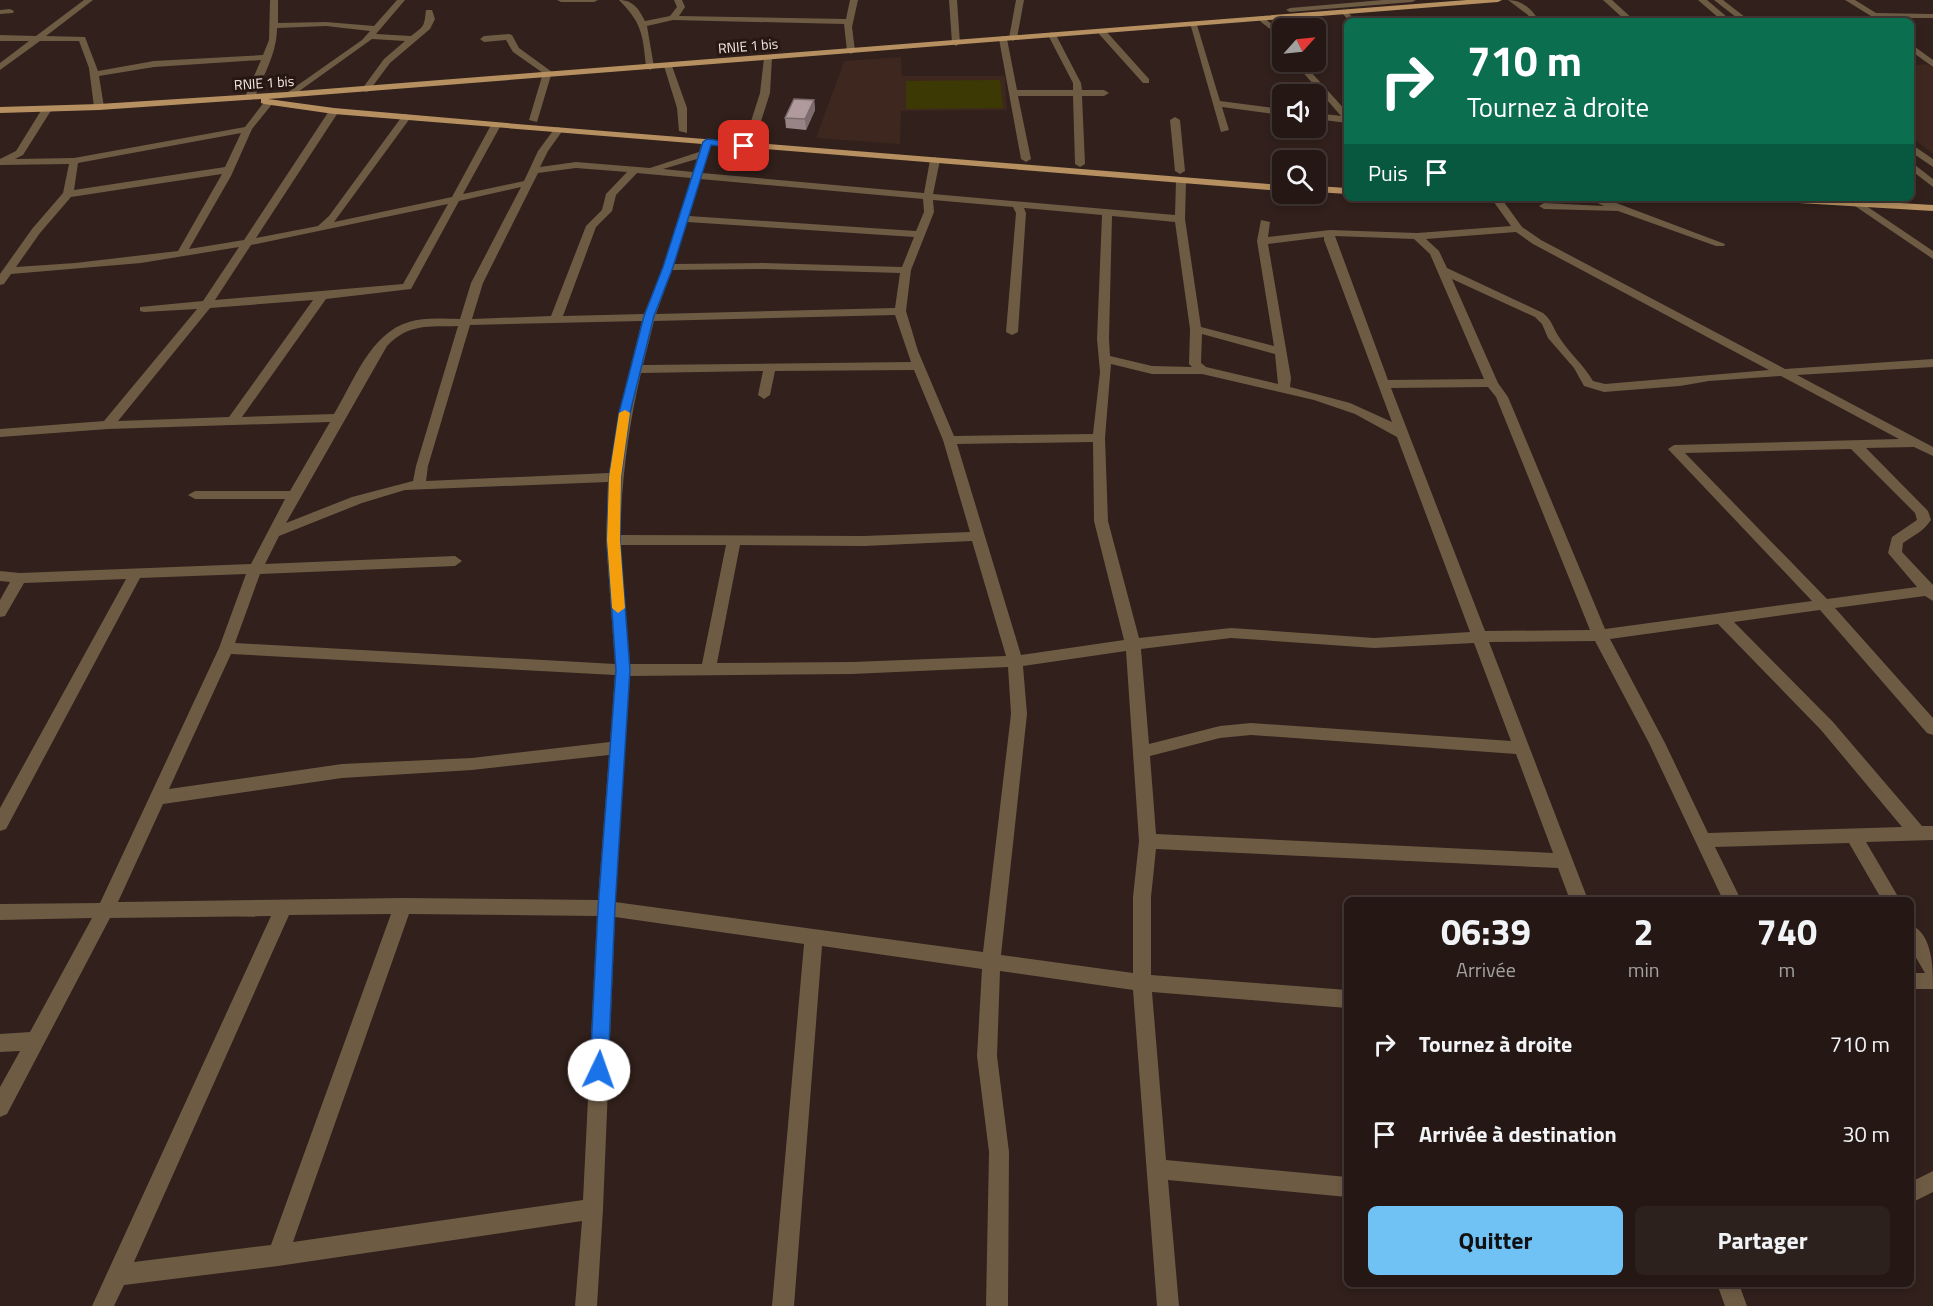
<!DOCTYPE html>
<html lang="fr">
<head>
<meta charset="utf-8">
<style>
  body { margin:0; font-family:"Titillium Web",sans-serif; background:#2d211d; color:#f1f3f6; height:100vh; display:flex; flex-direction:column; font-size:22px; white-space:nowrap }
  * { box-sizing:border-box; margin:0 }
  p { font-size:20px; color:#a3a0a0 }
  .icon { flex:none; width:33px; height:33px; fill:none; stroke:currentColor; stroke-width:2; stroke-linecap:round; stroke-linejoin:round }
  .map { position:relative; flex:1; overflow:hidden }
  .details { position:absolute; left:1344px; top:897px; width:570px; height:390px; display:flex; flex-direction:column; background:#251814; border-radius:9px; box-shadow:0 3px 9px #0003,0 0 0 2px #423734 }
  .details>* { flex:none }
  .guide { position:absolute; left:1344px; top:18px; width:570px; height:183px; border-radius:9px; box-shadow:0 3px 9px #0003,0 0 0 2px #423734; background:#0b6e4f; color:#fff; overflow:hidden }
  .needle { width:39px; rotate:63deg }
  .fabs { position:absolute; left:1272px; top:18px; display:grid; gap:12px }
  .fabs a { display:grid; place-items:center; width:54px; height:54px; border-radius:9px; background:#251814; box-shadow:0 3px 9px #0003,0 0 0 2px #423734; font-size:30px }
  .pin { position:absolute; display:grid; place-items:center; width:51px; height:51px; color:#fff; margin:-26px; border-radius:12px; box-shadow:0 3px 9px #0006 }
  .me { position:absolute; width:66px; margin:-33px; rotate:3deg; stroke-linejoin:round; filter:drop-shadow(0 0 4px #0008) }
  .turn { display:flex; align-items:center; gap:21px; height:126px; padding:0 24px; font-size:27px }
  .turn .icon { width:78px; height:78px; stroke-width:2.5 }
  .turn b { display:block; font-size:42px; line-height:51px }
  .then { display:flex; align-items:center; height:57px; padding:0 24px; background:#0003; gap:12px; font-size:22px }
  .eta { display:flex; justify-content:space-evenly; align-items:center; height:102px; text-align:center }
  .eta b { font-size:36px; font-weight:700; line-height:42px }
  .button { display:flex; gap:12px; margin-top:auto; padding:12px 24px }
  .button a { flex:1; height:69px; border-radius:9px; background:#70c1f4; color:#111; font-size:24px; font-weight:700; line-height:69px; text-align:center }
  .button a+a { background:#2d211d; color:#f1f3f6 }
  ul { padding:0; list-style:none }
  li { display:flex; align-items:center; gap:18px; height:90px; padding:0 24px }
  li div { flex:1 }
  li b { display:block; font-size:22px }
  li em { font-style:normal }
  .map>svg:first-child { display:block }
</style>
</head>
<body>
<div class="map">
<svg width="1933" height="1306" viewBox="0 0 1933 1306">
  <rect width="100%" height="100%" fill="#31201b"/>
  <path fill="#3e271f" d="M901,57L902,76H1005L1007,110L901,111L900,144L816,138L844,61Z
    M1927,64L1933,68V154L1911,137V66Z"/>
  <path fill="#3d3904" d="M1000,80L1003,108L906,109V81Z"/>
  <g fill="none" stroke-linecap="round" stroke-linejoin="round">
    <path fill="#6d5b44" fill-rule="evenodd" d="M84,0H93L46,36L85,37L98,71L154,61L263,55L269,40L270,0H278V23L326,22L374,26L397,0H405L376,34L411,36C425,25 424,27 426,10H432L435,19L430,29L390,63L369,91L366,92L362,89L384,59L405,41L372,39L291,97L288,96V92L362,40L370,31L326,26L277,28C277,53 264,74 255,97L250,100L245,97L261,60L154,67L99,76L104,107L99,110L94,107L89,68L79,41H40L0,70V63L29,41H0V35L36,36Z
      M557,0H598L594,2H561Z
      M619,0C633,0 639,9 645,21L670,16L677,7L674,0H682L685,7L679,16L846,19L850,0H858L852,27L855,51L851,54L847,51L844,24L673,20L647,26L654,67L650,70L646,67C643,35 642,23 619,0Z
      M949,0H957L960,43L956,46L952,43Z
      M1016,0H1024L1017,38L1013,41L1009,38Z
      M1383,0H1416L1412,2L1290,12L1286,10L1290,8Z
      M1508,0C1522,0 1532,9 1539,21H1531L1528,15Z
      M1603,0H1612L1635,21H1626Z
      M1698,0H1707L1727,17L1720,19Z
      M1714,0H1723L1750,21H1741Z
      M1845,0H1855L1876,13L1933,14V18H1885L1886,21H1879Z
      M10,9L14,11L13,13L0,14V10Z
      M1346,11L1357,21H1349L1342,13Z
      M1264,18L1282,32V38L1261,22L1260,20Z
      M1190,23L1197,25L1220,101L1282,109V115L1222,107L1229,130L1221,132Z
      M1099,30H1105L1149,79V83H1143L1099,34Z
      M1052,32L1056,35L1081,83L1082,90H1104L1109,93L1104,96H1082L1085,164L1080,167L1075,164L1073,96H1018L1031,159L1026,162L1021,159L999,39L1003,36L1007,39L1017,90H1073V83L1048,35Z
      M509,34L512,35L519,48L552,72L537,122L529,120L543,73L513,52L506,40L484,42L480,39L484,36Z
      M1911,44L1933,60V67L1911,51Z
      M768,55L772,58L770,93L756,137L751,140L746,137L760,93L764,58Z
      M1294,62H1302L1347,112V123L1316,119V113L1341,116Z
      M668,63L672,66L687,108V133L679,131L677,108L664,66Z
      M265,101L273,103L252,129L231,176L189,249L244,240L329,111L334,108L339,111L256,238L318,226L329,216L403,115L406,114L411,117L334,222L452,197L491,125L496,122L501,125L463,194L524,181L538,151L555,128L558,127L563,130L548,151L540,167L576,162L650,168L699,152L702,142L707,139L712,142L702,173L924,193L930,160L935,157L940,160L933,194L1175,215L1176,181L1181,178L1186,181L1185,219L1201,327L1274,346L1257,241L1261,220L1270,222L1268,237L1330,230L1417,233L1511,226L1491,198H1501L1522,227L1541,240L1785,369L1933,359V367L1797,375L1933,447V456L1914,447L1866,448L1928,511L1931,520C1923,532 1914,535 1903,543L1902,552L1933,585V601L1925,596L1835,608L1933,718V735L1927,733L1820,610L1734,622L1833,722L1922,826H1933V840L1866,842L1900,900H1882L1849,843L1715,847L1741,900H1723L1649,743L1595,641L1489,642L1588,900H1570L1558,868L1156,849L1151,897V975L1347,990V1008L1152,992L1166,1160L1347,1177V1197L1168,1180L1179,1306H1157L1133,990L1000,971L997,1056L1009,1152L1008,1306H986L989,1152L977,1056L982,969L822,946L794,1306H772L804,944L615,917L603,1209L597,1306H575L582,1221L278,1266L124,1285L114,1306H92L271,916L110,918L7,1114L0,1117V1087L20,1051L0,1052V1034L30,1032L92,918L0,920V904L100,903L219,648L246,574L140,578L6,829L0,831V808L126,579L24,583L5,616L0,617V600L10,582L0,581V571L20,573L251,564L285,499H195L188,495L195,491H290L330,422L108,429L0,437V429L104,421L197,309L144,312L140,311V307L203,301L239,247L141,263L11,274L4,284L0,285V274L32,229L63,193L69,164L0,165V159L16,151L42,109L47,106L52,109L23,155L15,159L74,158L245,127ZM241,133L225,167L74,190L78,163ZM697,159L693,172L663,169ZM576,168L627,172L606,194L602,210L586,226L551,316L472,319L483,283L538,173ZM637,173L691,178L663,267L644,314L563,316L596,227L612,211L616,195ZM222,174L178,251L75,263L16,267L40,233L71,197ZM700,179L923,199L924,212L916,231L689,216ZM521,187L471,283L460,319C444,319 424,317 409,322C370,333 353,383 334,414L242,417L326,299L411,289L459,201ZM933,200L1013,207L1016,213L1006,332L1012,335L1018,332L1026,213L1024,208L1102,215L1097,339L1100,372L1093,434L954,436L918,351L906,311L911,270L934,212ZM448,204L403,284L215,300L251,245ZM1112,216L1175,222L1190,329L1189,364L1192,367L1152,366L1110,356L1109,339ZM687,222L914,237L902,267L763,263L674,264ZM1516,232L1533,244L1769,370L1605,384L1593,381C1583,364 1569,353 1559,337C1553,328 1552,320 1543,313L1447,268L1439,251L1426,239ZM1335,236L1414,239L1430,254L1484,379L1388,380ZM1324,237V240L1392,422L1350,403L1290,387L1291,378L1268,244ZM763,269L900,273L895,308L656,314L672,270ZM1452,279L1535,317L1542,324L1548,338L1574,368L1584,386L1604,392L1680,386L1709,381L1781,376L1899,439L1674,445L1668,449L1812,601L1605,629L1508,397L1498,383ZM313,300L229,417L118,421L210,308ZM895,315L911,362L643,365L654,321ZM642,321L619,413L609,473L426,481L428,466L470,325ZM458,326L416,466L413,481L352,497L286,523L387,346C409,323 429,327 458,326ZM1202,334L1275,354L1278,384L1206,367L1201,363ZM1111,364L1152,374H1202L1314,400L1355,414L1397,437L1470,632L1374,638L1231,628L1139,638L1108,521L1105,438ZM914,370L943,440L970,532L864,536L620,535C622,479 628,428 641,373L763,371L758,395L764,399L770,395L775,371ZM1488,387L1496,397L1590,630L1485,631L1391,388ZM1093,442L1094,521L1124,640L1021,655L957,444ZM1851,449L1915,513L1917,520L1892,537L1888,553L1917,587L1827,599L1685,453ZM608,482L606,540L615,664L235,643L260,574L455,566L462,561L455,556L265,564L279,536L362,503L405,490ZM972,541L1006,656L852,662L717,663L740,545L864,546ZM620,545H726L702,664H630ZM1718,624L1821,730L1902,827L1708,833L1665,743L1610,639ZM1231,638L1374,648L1474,643L1511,741L1251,723L1220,726L1149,744L1141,649ZM1126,651L1139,841L1133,897V973L1001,955L1027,714L1023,666ZM231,654L615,675L610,742L472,758L342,764L169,789ZM1008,667L1011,714L983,952L615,902L630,676L852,674ZM1251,735L1516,754L1553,853L1156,834L1150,756L1220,738ZM609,755L598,900L403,898L118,902L163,804L342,778L472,770ZM391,914L271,1245L134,1262L289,915ZM409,914L597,916L583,1200L293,1242Z
      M1175,117L1180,120L1185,171L1180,174L1175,171L1170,120Z
      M1911,144L1933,159V167L1911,152Z
      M1911,162L1933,179V187L1911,170Z
      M1588,198H1603L1725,244L1724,246H1716L1618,211L1544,209L1539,206L1544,203L1604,206Z
      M1856,199L1933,251V259L1852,204L1851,202Z
      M1911,925C1933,934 1933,969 1933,989H1911V973H1925L1911,949Z
      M1933,1171V1192L1911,1203V1182Z
      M1717,1284H1739L1747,1306H1725Z"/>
    <path fill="#b69060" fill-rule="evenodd" d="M1467,0H1502L1498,2L268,99L334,108L529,125L1282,185V191L334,114L264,104L261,103V99L99,110L0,113V107L99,104L287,92Z
      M1316,186L1347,188V194L1316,192Z
      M1759,198H1816L1933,205V211L1764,201Z"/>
  </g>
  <path fill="#988487" d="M814,100L815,110L806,130L786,128L785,118Z"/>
  <path fill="#7c6c6e" d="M814,100L815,110L806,130L805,119Z"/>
  <path fill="#b19a9d" stroke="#7c6c6e" stroke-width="1.5" d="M794,99L814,100L805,119L785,118Z"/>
  <path fill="#1a73e8" stroke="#114b97" stroke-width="1.5" d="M707,139L744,144L748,146L744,149L711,145L673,267L654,316L630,413L621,477L620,540L630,670L615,908L608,1070L605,1076L599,1079L593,1076L590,1070L598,908L616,670L607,540L609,477L619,413L644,316L663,267L703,142Z"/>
  <path fill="#f59e0b" d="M625,410L630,413L621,477L620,540L625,608L618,613L612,608L607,540L609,477L619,413Z"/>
  <g text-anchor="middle" stroke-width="6" stroke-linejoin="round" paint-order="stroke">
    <g font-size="14" fill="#f5e9e5" stroke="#271712">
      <text transform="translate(748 46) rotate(-5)" y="5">RNIE 1 bis</text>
      <text transform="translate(264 83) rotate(-4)" y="5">RNIE 1 bis</text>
    </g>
  </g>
</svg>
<div class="fabs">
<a><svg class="needle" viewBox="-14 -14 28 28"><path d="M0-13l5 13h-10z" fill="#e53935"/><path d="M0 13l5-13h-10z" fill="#a3a0a0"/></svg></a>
<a><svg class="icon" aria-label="sound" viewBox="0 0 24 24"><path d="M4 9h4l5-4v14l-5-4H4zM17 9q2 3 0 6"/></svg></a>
<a><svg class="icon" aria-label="search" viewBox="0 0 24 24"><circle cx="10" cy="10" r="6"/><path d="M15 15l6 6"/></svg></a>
</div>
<div class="pin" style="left:744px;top:146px;background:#d93025"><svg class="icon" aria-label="arrive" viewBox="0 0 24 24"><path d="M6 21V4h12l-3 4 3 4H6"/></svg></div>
<svg class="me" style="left:599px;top:1070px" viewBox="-20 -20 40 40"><circle r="19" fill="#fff"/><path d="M0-13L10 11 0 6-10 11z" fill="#1a73e8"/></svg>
<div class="guide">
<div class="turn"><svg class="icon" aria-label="right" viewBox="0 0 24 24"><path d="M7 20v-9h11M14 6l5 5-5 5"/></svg><div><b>710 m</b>Tournez à droite</div></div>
<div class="then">Puis<svg class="icon" aria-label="arrive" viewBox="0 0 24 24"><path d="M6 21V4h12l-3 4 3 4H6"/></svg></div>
</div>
<section class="details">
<div class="eta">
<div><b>06:39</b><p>Arrivée</p></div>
<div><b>2</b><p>min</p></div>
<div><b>740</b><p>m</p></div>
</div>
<ul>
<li><svg class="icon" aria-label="right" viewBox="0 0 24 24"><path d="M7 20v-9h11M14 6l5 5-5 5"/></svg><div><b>Tournez à droite</b></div><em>710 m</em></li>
<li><svg class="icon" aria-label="arrive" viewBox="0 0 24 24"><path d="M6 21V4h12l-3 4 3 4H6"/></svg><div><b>Arrivée à destination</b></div><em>30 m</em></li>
</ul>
<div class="button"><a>Quitter</a><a>Partager</a></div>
</section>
</div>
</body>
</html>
